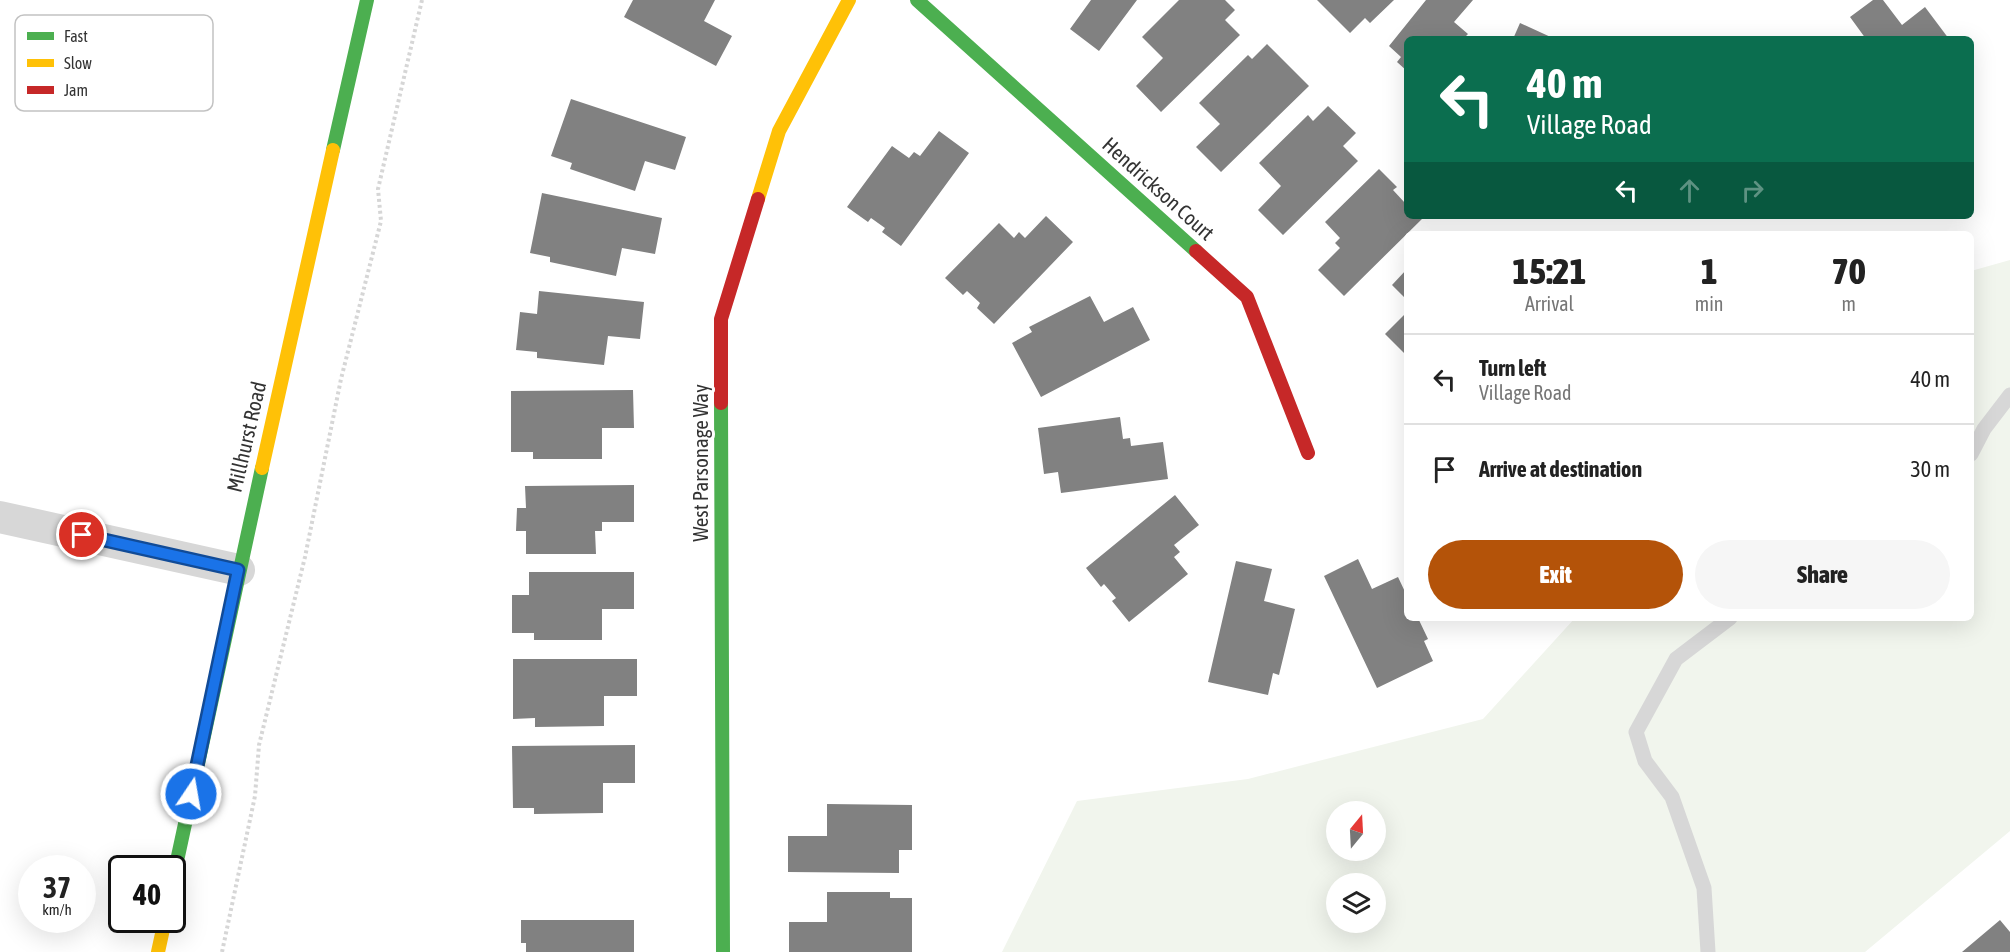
<!DOCTYPE html>
<html lang="en">
<head>
<meta charset="utf-8">
<style>
  body { margin:0; font-family:"Asap Condensed",sans-serif; background:#f6f6f6; color:#222; height:100vh; display:flex; flex-direction:column; font-size:22px; white-space:nowrap }
  * { box-sizing:border-box; margin:0 }
  p { font-size:20px; color:#767676 }
  .icon { flex:none; width:33px; height:33px; fill:none; stroke:currentColor; stroke-width:2; stroke-linecap:round; stroke-linejoin:round }
  .map { position:relative; flex:1; overflow:hidden }
  .side { position:absolute; left:1404px; top:231px; width:570px; height:390px; display:flex; flex-direction:column; background:#fff; border-radius:9px; box-shadow:0 6px 24px #0002 }
  .side>* { flex:none }
  .top-card { position:absolute; left:1404px; top:36px; width:570px; height:183px; border-radius:9px; box-shadow:0 6px 24px #0002; background:#0b6e4f; color:#fff; overflow:hidden }
  .needle { width:39px; rotate:18deg }
  .controls { position:absolute; left:1326px; top:801px; display:grid; gap:12px }
  .controls a { display:grid; place-items:center; width:60px; height:60px; border-radius:50%; background:#fff; box-shadow:0 6px 24px #0002; font-size:30px }
  .speed { position:absolute; left:18px; top:855px; display:flex; gap:12px; font-size:30px; font-weight:700; text-align:center }
  .speed>* { display:grid; place-content:center; width:78px; height:78px; border-radius:50%; background:#fff; box-shadow:0 6px 24px #0002; line-height:1 }
  .speed small { font-size:15px; font-weight:400 }
  .speed .limit { border:3px solid #111; border-radius:9px; background:#fff; color:#111 }
  .pin { position:absolute; display:grid; place-items:center; width:51px; height:51px; color:#fff; margin:-26px; border:3px solid #fff; border-radius:50%; box-shadow:0 2px 6px #0007 }
  .me { position:absolute; width:66px; margin:-33px; rotate:12deg; stroke-linejoin:round; filter:drop-shadow(0 0 4px #0008) }
  .turn { display:flex; align-items:center; gap:21px; height:126px; padding:0 24px; font-size:27px }
  .turn .icon { width:78px; height:78px; stroke-width:2.5 }
  .turn b { display:block; font-size:42px; line-height:51px }
  .lanes { display:flex; align-items:center; height:57px; padding:0 24px; background:#0003; justify-content:center; gap:30px; direction:ltr }
  .lanes .off { opacity:.35 }
  .eta { display:flex; justify-content:space-evenly; align-items:center; height:102px; text-align:center }
  .eta b { font-size:36px; font-weight:800; line-height:42px }
  .cta { display:flex; gap:12px; margin-top:auto; padding:12px 24px }
  .cta a { flex:1; height:69px; border-radius:36px; background:#b45309; color:#fff; font-size:24px; font-weight:800; line-height:69px; text-align:center }
  .cta a+a { background:#f6f6f6; color:#222 }
  ul { padding:0; list-style:none }
  li { display:flex; align-items:center; gap:18px; height:90px; padding:0 24px; border-top:2px solid #e0e0e0 }
  li div { flex:1 }
  li b { display:block; font-size:22px }
  li em { font-style:normal }
  .map>svg:first-child { display:block }
</style>
</head>
<body>
<div class="map">
<svg width="2010" height="952" viewBox="0 0 2010 952">
  <rect width="100%" height="100%" fill="#fff"/>
  <path fill="#f1f5ed" fill-rule="evenodd" d="M2010,260V831L1865,952H1002L1077,801L1248,779L1483,719L1575,618H1971V271ZM1336,812H1376V850H1336ZM1336,884H1376V922H1336Z"/>
  <path fill="#818181" d="M633,0H715L704,21L732,36L716,66L624,17Z
    M1091,0H1137L1099,51L1070,29Z
    M1179,0H1225L1235,10L1225,20L1240,35L1161,112L1136,86L1163,58L1142,37Z
    M1317,0H1394L1370,23L1365,18L1350,33Z
    M1426,0H1473L1454,22L1468,34L1463,39H1407V71L1397,62L1401,57L1389,46Z
    M1873,0H1883L1902,25L1925,7L1949,39H1866L1850,17Z
    M1520,23L1555,39H1513Z
    M1267,44L1309,86L1221,172L1196,147L1220,124L1199,103L1248,55L1252,59Z
    M571,99L686,137L675,170L645,161L635,191L570,169L572,163L551,156Z
    M1328,106L1356,133L1343,146L1358,161L1283,235L1258,210L1281,186L1259,163L1308,115L1313,121Z
    M939,131L969,153L901,246L882,232L885,228L871,218L868,222L847,207L892,146L909,158L914,152L920,156Z
    M1379,169L1397,187L1393,190L1405,203L1407,201V216H1425L1344,296L1318,270L1340,248L1335,243L1340,238L1325,222Z
    M542,193L662,218L655,254L622,248L616,276L550,262V257L530,253Z
    M1046,216L1073,242L994,324L977,308L980,303L967,291L963,295L945,278L999,223L1014,238L1019,232L1025,238Z
    M1407,269V300L1392,285Z
    M539,291L644,302L640,339L608,336L604,365L537,358V352L516,350L520,312L537,314Z
    M1090,296L1104,322L1133,307L1150,340L1041,397L1012,343L1032,332L1029,327Z
    M1407,312V356L1385,334Z
    M633,390L634,428H602V459H533V452H511V391Z
    M1120,417L1123,439L1130,438L1131,446L1163,442L1168,479L1061,493L1058,472L1044,474L1038,428Z
    M634,485V522H602V531H595L596,554H526V531H516L517,508H526L525,486Z
    M1175,495L1199,525L1174,545L1180,552L1174,557L1188,574L1129,622L1112,601L1116,598L1104,584L1101,587L1086,568Z
    M1358,559L1372,589L1398,577L1407,596V618H1418L1428,639L1424,641L1433,661L1377,688L1324,576Z
    M1236,561L1272,569L1264,601L1295,609L1279,675L1273,673L1268,695L1208,682Z
    M529,572H634V609H602V640H534V633H512V595H529Z
    M513,659H637V696H604V726L535,727V718L513,719Z
    M635,745V783H603V813L534,814V808H513L512,746Z
    M827,804L912,805V850H899V873L788,872V836H827Z
    M827,892H890V898H912V952H789V922H827Z
    M521,920H634V952H526V943H521Z
    M2000,920L2010,932V952H1962Z"/>
  <g fill="none" stroke-linecap="round" stroke-linejoin="round">
    <path stroke="#d6d6d6" stroke-width="4" stroke-dasharray="3 3" stroke-linecap="butt" d="M222,952L255,796L259,745L305,557L341,379L381,221L378,189L422,0"/>
    <path stroke="#d7d7d7" stroke-width="15" d="M1971,454L1984,429L2010,395
      M1708,952L1704,888L1672,797L1645,761L1636,732L1676,659L1730,618"/>
    <path stroke="#d7d7d7" stroke-width="32" d="M0,517L239,570"/>
    <path stroke="#4caf50" stroke-width="14" d="M917,0L1196,251
      M333,150L367,0
      M721,403L723,952
      M172,884L262,468"/>
    <path stroke="#ffc107" stroke-width="14" d="M758,199L779,131L849,0
      M262,468L333,150
      M158,952L165,920"/>
    <path stroke="#c62828" stroke-width="14" d="M1196,251L1247,297L1308,453
      M721,403V319L758,199"/>
  </g>
  <g fill="none" stroke-linecap="round" stroke-linejoin="round">
    <defs>
      <path id="route" d="M82,535L238,570L191,794"/>
    </defs>
    <use href="#route" stroke="#114b97" stroke-width="15"/>
    <use href="#route" stroke="#1a73e8" stroke-width="10"/>
  </g>
  <g text-anchor="middle" stroke-width="6" stroke-linejoin="round" paint-order="stroke">
    <g font-size="21" fill="#333" stroke="#fff">
      <text transform="translate(1158 189) rotate(42)" y="7">Hendrickson Court</text>
      <text transform="translate(247 437) rotate(-77)" y="7">Millhurst Road</text>
      <text transform="translate(701 463) rotate(-90)" y="7">West Parsonage Way</text>
    </g>
  </g>
  <rect x="15" y="15" width="198" height="96" rx="9" fill="#fff" stroke="#c2c2c2" stroke-width="1.5"/>
  <rect x="27" y="32" width="27" height="8" fill="#4caf50"/>
  <rect x="27" y="59" width="27" height="8" fill="#ffc107"/>
  <rect x="27" y="86" width="27" height="8" fill="#c62828"/>
  <g font-size="16" fill="#333">
    <text x="64" y="42">Fast</text>
    <text x="64" y="69">Slow</text>
    <text x="64" y="96">Jam</text>
  </g>
</svg>
<div class="controls">
<a><svg class="needle" viewBox="-14 -14 28 28"><path d="M0-13l5 13h-10z" fill="#e53935"/><path d="M0 13l5-13h-10z" fill="#767676"/></svg></a>
<a><svg class="icon" aria-label="layers" viewBox="0 0 24 24"><path d="M12 4l9 5-9 5-9-5zM3 14l9 5 9-5"/></svg></a>
</div>
<div class="speed"><div>37<small>km/h</small></div><div class="limit">40</div></div>
<div class="pin" style="left:82px;top:535px;background:#d93025"><svg class="icon" aria-label="arrive" viewBox="0 0 24 24"><path d="M6 21V4h12l-3 4 3 4H6"/></svg></div>
<svg class="me" style="left:191px;top:794px" viewBox="-20 -20 40 40"><circle r="17" fill="#1a73e8" stroke="#fff" stroke-width="3"/><path d="M0-11L8 9 0 5-8 9z" fill="#fff"/></svg>
<div class="top-card">
<div class="turn"><svg class="icon" aria-label="left" viewBox="0 0 24 24"><path d="M17 20v-9H6M10 6l-5 5 5 5"/></svg><div><b>40 m</b>Village Road</div></div>
<div class="lanes"><svg class="icon" aria-label="left" viewBox="0 0 24 24"><path d="M17 20v-9H6M10 6l-5 5 5 5"/></svg><svg class="icon off" aria-label="ahead" viewBox="0 0 24 24"><path d="M12 20V5M6 11l6-6 6 6"/></svg><svg class="icon off" aria-label="right" viewBox="0 0 24 24"><path d="M7 20v-9h11M14 6l5 5-5 5"/></svg></div>
</div>
<section class="side">
<div class="eta">
<div><b>15:21</b><p>Arrival</p></div>
<div><b>1</b><p>min</p></div>
<div><b>70</b><p>m</p></div>
</div>
<ul>
<li><svg class="icon" aria-label="left" viewBox="0 0 24 24"><path d="M17 20v-9H6M10 6l-5 5 5 5"/></svg><div><b>Turn left</b><p>Village Road</p></div><em>40 m</em></li>
<li><svg class="icon" aria-label="arrive" viewBox="0 0 24 24"><path d="M6 21V4h12l-3 4 3 4H6"/></svg><div><b>Arrive at destination</b></div><em>30 m</em></li>
</ul>
<div class="cta"><a>Exit</a><a>Share</a></div>
</section>
</div>
</body>
</html>
